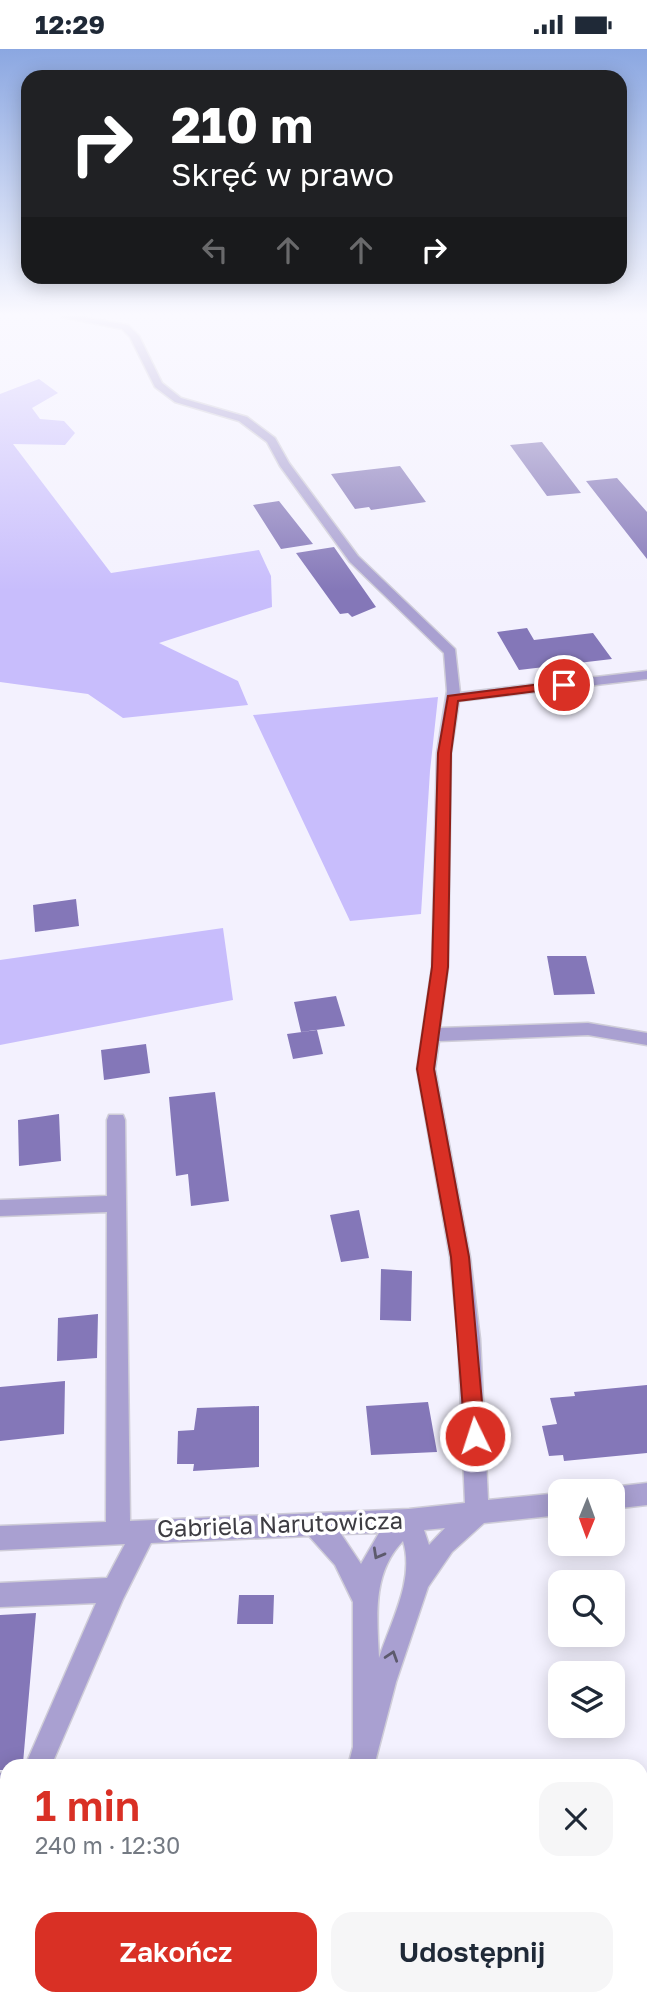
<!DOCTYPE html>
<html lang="pl">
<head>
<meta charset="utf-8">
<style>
  body { margin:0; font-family:"Golos Text",sans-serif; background:#f6f6f7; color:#1f2937; height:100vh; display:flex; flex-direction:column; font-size:26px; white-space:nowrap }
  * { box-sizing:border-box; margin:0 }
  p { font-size:23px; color:#747a83 }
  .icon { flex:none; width:38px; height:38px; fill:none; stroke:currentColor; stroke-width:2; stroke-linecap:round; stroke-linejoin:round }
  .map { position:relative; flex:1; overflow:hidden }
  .side { position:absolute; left:0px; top:1710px; width:648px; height:247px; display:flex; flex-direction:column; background:#fff; border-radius:21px 21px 0 0; box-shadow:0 4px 18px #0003 }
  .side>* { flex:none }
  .hud { position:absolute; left:21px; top:21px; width:606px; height:214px; border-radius:21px; box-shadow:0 4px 18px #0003; background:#202124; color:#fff; overflow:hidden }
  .needle { width:46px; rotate:181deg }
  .tools { position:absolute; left:548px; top:1430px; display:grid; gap:14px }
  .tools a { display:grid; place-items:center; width:77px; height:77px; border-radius:14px; background:#fff; box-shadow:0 4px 18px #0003; font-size:35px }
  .pin { position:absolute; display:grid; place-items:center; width:60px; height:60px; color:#fff; margin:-30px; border:4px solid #fff; border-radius:50%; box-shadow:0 2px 7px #0007 }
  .me { position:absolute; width:77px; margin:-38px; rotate:356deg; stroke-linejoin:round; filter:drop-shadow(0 0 5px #0008) }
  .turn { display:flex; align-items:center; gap:24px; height:147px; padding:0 35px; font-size:32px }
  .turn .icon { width:91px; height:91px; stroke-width:2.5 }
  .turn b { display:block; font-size:49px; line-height:60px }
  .lanes { display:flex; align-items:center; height:66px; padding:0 35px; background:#0003; justify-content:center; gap:35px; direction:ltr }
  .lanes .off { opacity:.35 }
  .round { display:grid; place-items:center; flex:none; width:74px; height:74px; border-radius:21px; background:#f6f6f7 }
  .head { display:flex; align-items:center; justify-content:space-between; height:119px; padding:0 35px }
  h1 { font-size:42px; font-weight:600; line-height:52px; color:#d93025 }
  .button { display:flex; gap:14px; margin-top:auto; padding:14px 35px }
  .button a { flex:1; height:80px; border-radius:21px; background:#d93025; color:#fff; font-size:28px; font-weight:600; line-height:80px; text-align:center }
  .button a+a { background:#f6f6f7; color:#1f2937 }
  .status { display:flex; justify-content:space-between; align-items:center; height:49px; padding:0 35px; background:#fff; direction:ltr }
  .status svg { height:19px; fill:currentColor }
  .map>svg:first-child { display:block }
</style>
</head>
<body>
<div class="status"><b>12:29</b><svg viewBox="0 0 49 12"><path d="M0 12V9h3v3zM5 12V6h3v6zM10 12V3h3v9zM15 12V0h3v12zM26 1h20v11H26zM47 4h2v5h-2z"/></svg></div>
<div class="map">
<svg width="647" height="1956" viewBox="0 0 647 1956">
  <rect width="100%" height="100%" fill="#f3f1fe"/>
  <path fill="#c8bdfc" d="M39,330L58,344L32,359L40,370L64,372L75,384L65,396L13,395L111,524L259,501L271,527L272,558L159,594L238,632L248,656L123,669L88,645L0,633V345Z
    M438,648L430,722L421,865L350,872L253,666Z
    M223,879L233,951L0,996V911Z"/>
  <path fill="#8477b8" d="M542,393L581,444L547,447L510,396Z
    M400,417L426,453L371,461L369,458L355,460L331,425Z
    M617,429L647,463V510L586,432Z
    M279,452L313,495L281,500L253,456Z
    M334,498L376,558L352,568L348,564L340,565L296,504Z
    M527,579L534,591L593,584L612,610L519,621L497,583Z
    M76,850L79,877L35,883L33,856Z
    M547,907H586L595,945L554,946Z
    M336,947L345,977L301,983L294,953Z
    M317,981L323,1005L293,1010L287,985Z
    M146,995L150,1024L104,1031L101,1001Z
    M215,1043L229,1152L191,1157L188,1125L176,1127L169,1048Z
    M59,1065L61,1112L19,1117L18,1071Z
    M359,1161L369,1209L341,1213L330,1166Z
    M381,1220L412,1222L411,1272L380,1271Z
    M98,1265L97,1309L57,1312L58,1269Z
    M65,1332L64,1385L0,1392V1338Z
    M647,1336V1404L564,1412L563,1406L549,1407L542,1377L557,1375L550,1349L575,1347L574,1343Z
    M428,1353L437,1403L371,1406L366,1357Z
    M259,1357V1418L193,1422L194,1415H177L178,1382L194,1381L197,1359Z
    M239,1546H274L273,1575H237Z
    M36,1564L23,1714V1717H7V1721H0V1566Z"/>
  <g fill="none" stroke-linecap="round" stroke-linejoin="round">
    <defs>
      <path id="minor" d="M62,268H82L128,276L139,287L162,334L181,349L247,368L275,389L289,414L358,507L455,600L460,644L647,622V630L459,652L451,704L448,918L440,979L588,974L647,984V996L588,986L439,992L435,1020L470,1208L480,1290L488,1451L560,1444V1466L484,1474L452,1503L428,1538L396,1633L374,1717H348L353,1698V1553L335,1516L309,1487L151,1494L123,1550L51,1717H25L96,1554L0,1558V1534L107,1529L125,1495L0,1501V1477L106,1473L107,1163L0,1167V1151L107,1147V1071L109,1066H123L125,1071L130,1472L409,1460L465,1454L458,1290L450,1208L417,1020L432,918L437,704L447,642L444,604L350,513L280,417L267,393L239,372L175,353L155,338L130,288L122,280ZM445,1479L429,1496L424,1481ZM379,1484L361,1515L341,1485ZM403,1492C415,1530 391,1572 379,1609C377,1567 372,1524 403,1492Z
        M647,1434V1456L612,1460V1442H603L612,1438Z
        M7,1723V1749L0,1750V1724Z
        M0,1891H7V1919H0Z
        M83,1950H113L111,1956H81Z
        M301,1950H331L330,1956H300Z"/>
    </defs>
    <use href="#minor" stroke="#cfcdd8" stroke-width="3"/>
    <use href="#minor" fill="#a9a0d1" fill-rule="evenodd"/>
  </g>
  <defs><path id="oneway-chevron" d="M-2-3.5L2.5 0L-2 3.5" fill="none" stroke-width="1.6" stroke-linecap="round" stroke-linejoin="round" transform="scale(1.75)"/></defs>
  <g stroke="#5d5a6d">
    <use href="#oneway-chevron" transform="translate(378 1505) rotate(119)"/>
    <use href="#oneway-chevron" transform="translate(392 1607) rotate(-72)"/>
  </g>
  <linearGradient id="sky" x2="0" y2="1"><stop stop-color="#8ba7e1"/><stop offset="0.49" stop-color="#faf9ff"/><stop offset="1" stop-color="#faf9ff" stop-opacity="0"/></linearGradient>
  <rect width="647" height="542" fill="url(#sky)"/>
  <path fill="#d93025" stroke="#8d1f18" stroke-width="2" d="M564,632L570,636L568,638L458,652L451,704L448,918L434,1020L469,1208L485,1387L482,1394L475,1397L468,1394L465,1387L451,1208L417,1020L432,918L438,704L448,647Z"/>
  <g text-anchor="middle" stroke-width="7" stroke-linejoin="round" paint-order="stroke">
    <g font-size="24" fill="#3d3c42" stroke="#fff">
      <text transform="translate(280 1476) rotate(-2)" y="8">Gabriela Narutowicza</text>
    </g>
  </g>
</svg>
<div class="tools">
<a><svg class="needle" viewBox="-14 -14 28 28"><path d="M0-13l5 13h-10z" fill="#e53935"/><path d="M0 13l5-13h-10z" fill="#747a83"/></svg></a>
<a><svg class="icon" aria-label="search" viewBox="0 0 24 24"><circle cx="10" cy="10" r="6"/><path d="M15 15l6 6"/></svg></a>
<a><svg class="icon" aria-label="layers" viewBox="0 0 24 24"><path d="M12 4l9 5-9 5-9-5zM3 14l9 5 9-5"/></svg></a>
</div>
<div class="pin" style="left:564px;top:636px;background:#d93025"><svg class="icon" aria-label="arrive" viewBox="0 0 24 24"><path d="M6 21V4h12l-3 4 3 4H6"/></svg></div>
<svg class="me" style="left:475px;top:1387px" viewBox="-20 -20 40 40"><circle r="17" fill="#d93025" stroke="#fff" stroke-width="3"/><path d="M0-11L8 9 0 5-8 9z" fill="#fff"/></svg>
<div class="hud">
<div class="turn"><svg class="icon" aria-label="right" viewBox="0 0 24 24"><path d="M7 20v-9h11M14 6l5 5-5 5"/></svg><div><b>210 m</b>Skręć w prawo</div></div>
<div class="lanes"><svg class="icon off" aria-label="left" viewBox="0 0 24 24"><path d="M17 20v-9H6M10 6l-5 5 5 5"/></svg><svg class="icon off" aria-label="ahead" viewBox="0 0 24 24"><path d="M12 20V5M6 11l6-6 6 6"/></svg><svg class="icon off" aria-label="ahead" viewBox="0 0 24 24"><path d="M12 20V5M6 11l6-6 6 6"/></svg><svg class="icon" aria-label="right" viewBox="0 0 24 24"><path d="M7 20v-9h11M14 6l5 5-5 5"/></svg></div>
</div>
<section class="side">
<div class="head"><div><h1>1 min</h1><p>240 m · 12:30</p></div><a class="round"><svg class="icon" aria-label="close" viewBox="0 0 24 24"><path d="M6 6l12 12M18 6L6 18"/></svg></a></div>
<div class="button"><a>Zakończ</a><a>Udostępnij</a></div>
</section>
</div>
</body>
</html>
